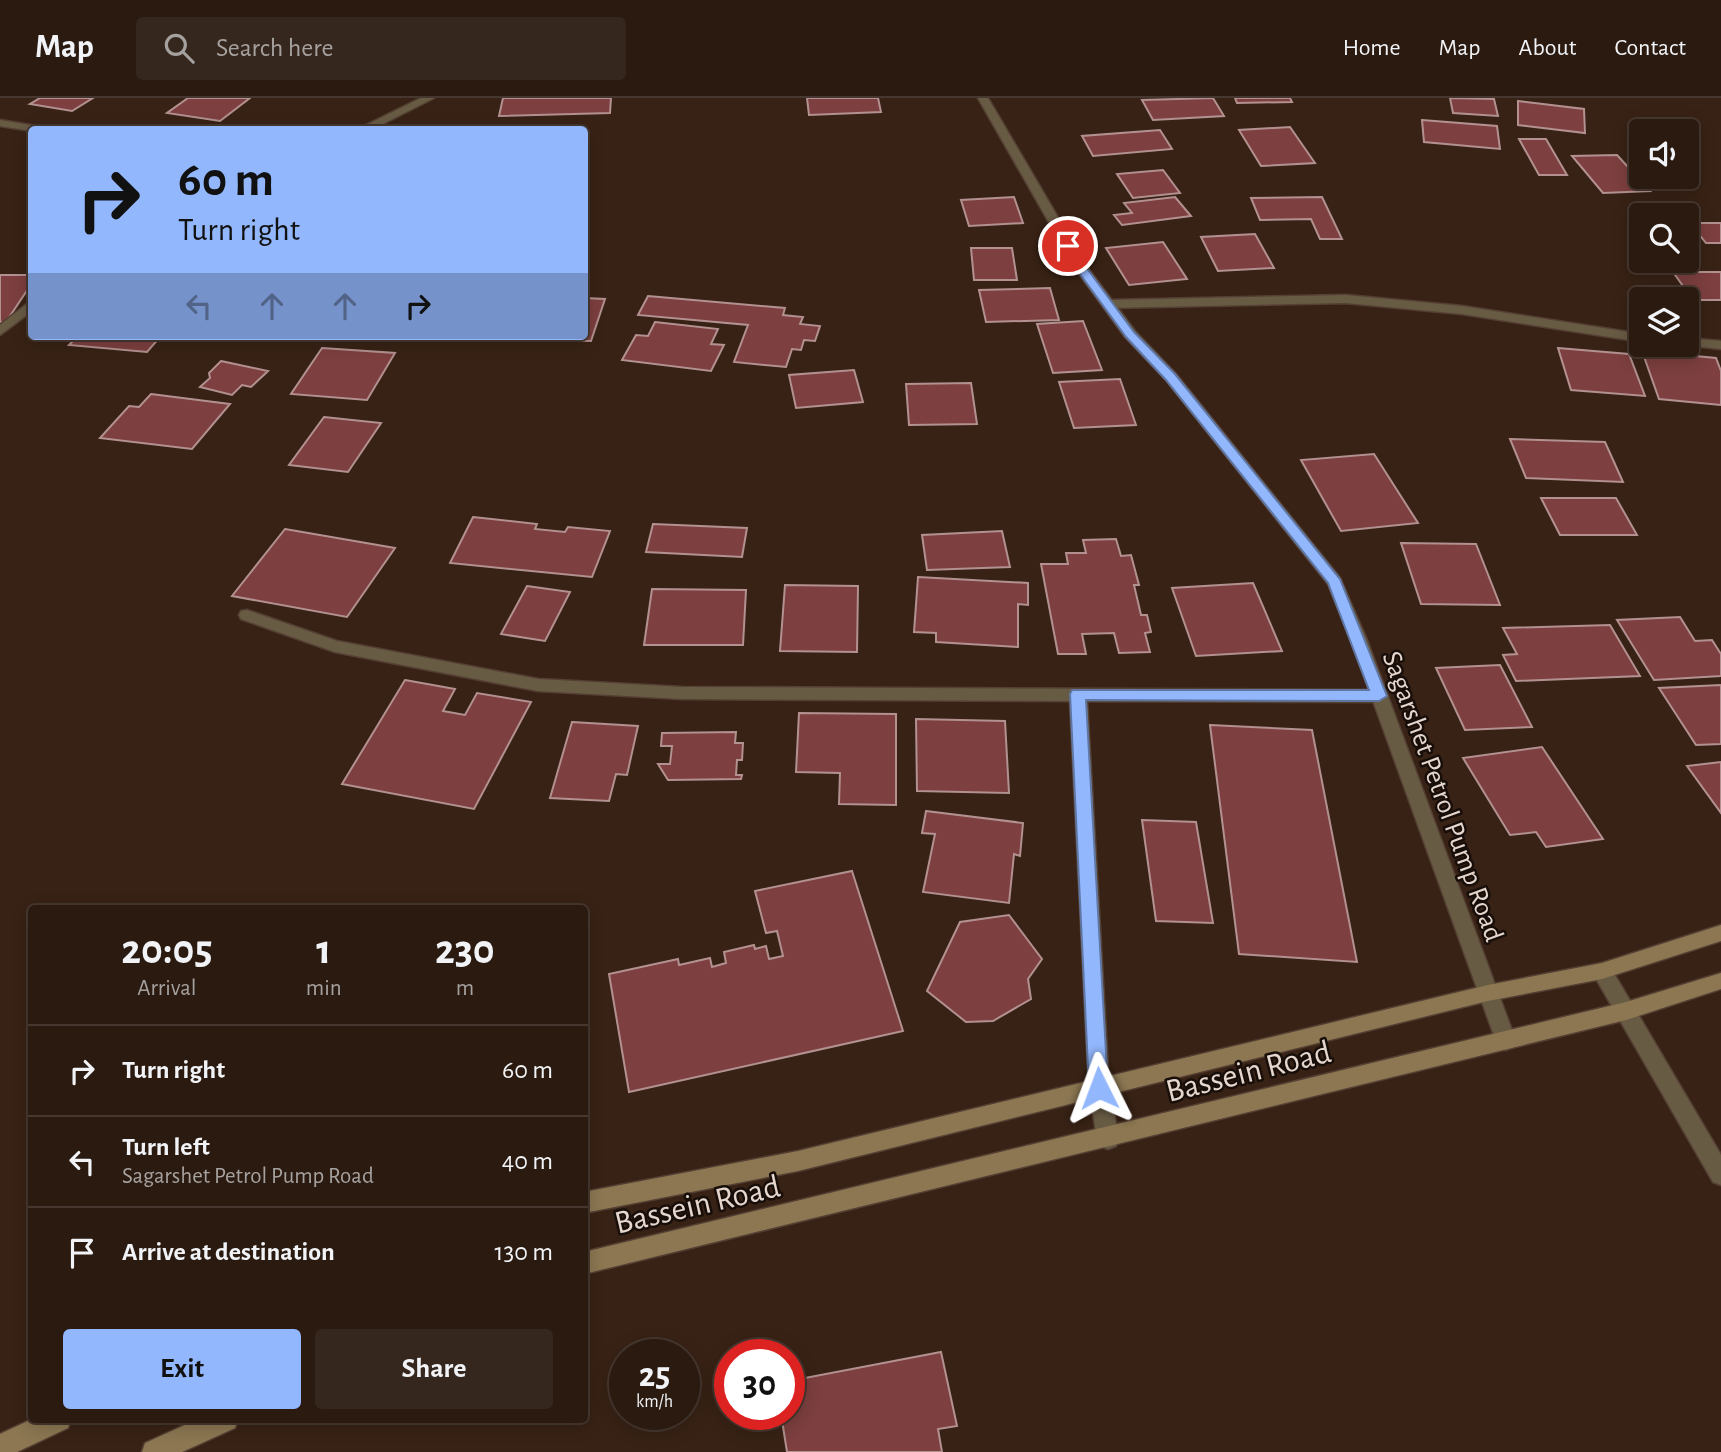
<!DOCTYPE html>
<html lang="en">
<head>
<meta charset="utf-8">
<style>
  body { margin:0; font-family:"Alegreya Sans",sans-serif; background:#36271e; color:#f1f3f6; height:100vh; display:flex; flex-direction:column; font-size:26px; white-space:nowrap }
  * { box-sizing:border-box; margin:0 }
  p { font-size:23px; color:#a5a19f }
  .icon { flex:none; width:38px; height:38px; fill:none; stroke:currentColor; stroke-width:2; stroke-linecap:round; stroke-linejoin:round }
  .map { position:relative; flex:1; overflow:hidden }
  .side { position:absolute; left:28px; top:807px; width:560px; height:518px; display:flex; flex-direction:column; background:#2a1a10; border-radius:7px; box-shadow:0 4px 18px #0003,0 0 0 2px #463830 }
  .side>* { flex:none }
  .banner { position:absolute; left:28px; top:28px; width:560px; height:214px; border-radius:7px; box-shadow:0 4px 18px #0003,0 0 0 2px #463830; background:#93b7fd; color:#111; overflow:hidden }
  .tools { position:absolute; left:1629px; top:21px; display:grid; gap:14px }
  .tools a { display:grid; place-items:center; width:70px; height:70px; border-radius:7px; background:#2a1a10; box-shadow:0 4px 18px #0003,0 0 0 2px #463830; font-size:35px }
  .speed { position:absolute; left:609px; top:1241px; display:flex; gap:14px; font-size:35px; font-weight:700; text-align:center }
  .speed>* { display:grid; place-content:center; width:91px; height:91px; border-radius:50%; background:#2a1a10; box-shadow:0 4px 18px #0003,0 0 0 2px #463830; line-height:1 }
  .speed small { font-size:18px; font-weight:400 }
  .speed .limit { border:10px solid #d22; background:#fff; color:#111 }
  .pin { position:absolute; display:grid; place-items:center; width:60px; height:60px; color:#fff; margin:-30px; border:4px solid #fff; border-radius:50%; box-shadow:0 2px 7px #0007 }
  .me { position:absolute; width:77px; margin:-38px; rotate:357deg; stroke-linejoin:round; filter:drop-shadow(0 0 5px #0008) }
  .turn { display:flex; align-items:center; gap:24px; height:147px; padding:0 35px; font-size:32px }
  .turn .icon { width:91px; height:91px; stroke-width:2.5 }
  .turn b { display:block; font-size:49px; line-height:60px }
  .lanes { display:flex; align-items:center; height:66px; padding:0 35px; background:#0003; justify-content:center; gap:35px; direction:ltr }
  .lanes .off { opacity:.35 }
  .eta { display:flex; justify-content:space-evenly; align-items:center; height:119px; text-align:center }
  .eta b { font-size:42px; font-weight:600; line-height:49px }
  .action { display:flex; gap:14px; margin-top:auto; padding:14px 35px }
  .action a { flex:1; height:80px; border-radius:7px; background:#93b7fd; color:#111; font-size:28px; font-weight:600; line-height:80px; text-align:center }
  .action a+a { background:#36271e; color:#f1f3f6 }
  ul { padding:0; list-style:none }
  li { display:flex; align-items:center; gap:21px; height:91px; padding:0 35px; border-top:2px solid #463830 }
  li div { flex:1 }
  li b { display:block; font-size:26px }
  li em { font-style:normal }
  header { display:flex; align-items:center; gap:42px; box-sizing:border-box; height:98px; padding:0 35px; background:#2a1a10; border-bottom:2px solid #463830 }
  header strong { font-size:33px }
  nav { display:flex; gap:38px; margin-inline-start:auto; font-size:24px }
  .search { width:490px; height:63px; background:#36271e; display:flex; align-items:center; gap:18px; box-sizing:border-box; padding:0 24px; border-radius:7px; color:#a5a19f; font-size:26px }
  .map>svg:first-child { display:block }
</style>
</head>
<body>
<header>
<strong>Map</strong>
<div class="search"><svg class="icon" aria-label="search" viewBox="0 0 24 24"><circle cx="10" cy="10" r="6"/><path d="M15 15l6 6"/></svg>Search here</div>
<nav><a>Home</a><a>Map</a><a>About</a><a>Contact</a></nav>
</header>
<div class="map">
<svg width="1721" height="1354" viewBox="0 0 1721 1354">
  <rect width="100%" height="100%" fill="#382215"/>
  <path fill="#7d3f3f" stroke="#b29190" stroke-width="2" d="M40,0H93L72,13L30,6Z
    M188,0H250L220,23L167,15Z
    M503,0H611L610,15L499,18Z
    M807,0H878L881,14L809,17Z
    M1213,0L1224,18L1153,22L1142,2Z
    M1235,0H1290L1292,4L1237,5Z
    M1450,0L1494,1L1498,18L1453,15Z
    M1518,3L1584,11L1585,35L1518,27Z
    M1422,22L1497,28L1500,51L1424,44Z
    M1290,29L1315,65L1261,68L1239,32Z
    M1160,32L1172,51L1093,58L1082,38Z
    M1519,41H1546L1567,77H1539Z
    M1617,57L1650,93L1603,95L1572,58Z
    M1163,72L1180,95L1133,100L1117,76Z
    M1014,99L1023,125L969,128L961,102Z
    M1175,99L1191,118L1122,127L1114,117L1132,115L1124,105Z
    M1322,99L1342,141H1320L1311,121L1260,122L1251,100Z
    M1690,125H1721V145H1706Z
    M1255,136L1274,170L1218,173L1201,139Z
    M1163,144L1187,181L1129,187L1106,150Z
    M971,150H1012L1017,182H974Z
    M1673,174H1721V202H1693Z
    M0,177H32V185L6,224H0Z
    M1050,190L1059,222L986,224L979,192Z
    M648,198L785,210L783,217L803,219L800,226L820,228L815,243L804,242L801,252L792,251L786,269L734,264L748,227L638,217Z
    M584,200L605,201L591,243L532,241L533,238H584Z
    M1083,223L1102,272L1053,275L1037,226Z
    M655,224L718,231L711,246L724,247L711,273L622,262L636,237L648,238Z
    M78,238H161L147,254L69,247Z
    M322,250L395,255L367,302L291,296Z
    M1558,250L1629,256L1645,298L1571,292Z
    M1642,253L1716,260L1721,273V307L1659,301Z
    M221,263L268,273L251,289L242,287L232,297L200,289L210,280L209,275Z
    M854,272L863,304L796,310L789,277Z
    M1120,281L1136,327L1074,330L1059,284Z
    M971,285L977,326L909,327L906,286Z
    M151,296L230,306L192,351L100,340L129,308L139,309Z
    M324,319L381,325L348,374L289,367Z
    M1510,341L1605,344L1623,384L1526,380Z
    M1374,356L1418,425L1341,433L1301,362Z
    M1541,400H1616L1637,437H1560Z
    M473,419L537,426L535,431L565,434L568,429L610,433L592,479L450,465Z
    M653,426L747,430L742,459L646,454Z
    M285,431L395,450L347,519L232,498Z
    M1002,433L1010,469L927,472L922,437Z
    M1116,441L1121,458L1131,457L1139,487H1134L1141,517H1147L1151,534L1145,535L1150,554L1119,555L1114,535L1082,536L1086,556H1058L1041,466H1068L1066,455H1086L1083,442Z
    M1401,445L1476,446L1500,507L1421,506Z
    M918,479L1028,485V507L1018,506V549L936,544V535L914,534Z
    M1253,485L1282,553L1196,558L1172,490Z
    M785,487L858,488L857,554L780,553Z
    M527,488L570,494L545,543L501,536Z
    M652,491L746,492L743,547H644Z
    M1680,519L1695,543L1712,542L1721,556V578L1654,582L1617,522Z
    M1610,527L1640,578L1516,583L1503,557L1517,556L1503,530Z
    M1500,567L1532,629L1465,632L1436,570Z
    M405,582L455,591L443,613L465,617L477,595L531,604L474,711L342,686Z
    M1721,587V646L1696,647L1659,590Z
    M799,615L896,616V707L839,706L840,675L796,674Z
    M916,621L1005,623L1009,695L917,693Z
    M572,624L638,628L627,677L616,676L609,703L550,700Z
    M1210,627L1312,632L1357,864L1239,856Z
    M736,634L735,645H743L742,662H737L736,677H742L741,681L668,682L658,666H670L672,648H661L662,635Z
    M1542,649L1593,726L1603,741L1546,749L1536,734L1510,737L1463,660Z
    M1721,664V715L1687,668Z
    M926,713L1023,725L1020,758L1014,756L1009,805L923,794L935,736L922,735Z
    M1142,722L1196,724L1213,825L1156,823Z
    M852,773L903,933L629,994L609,876L678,861L679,867L710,860L712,869L726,865L724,854L754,847L755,851L766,848L769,861L783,858L777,833L766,835L755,793Z
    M1009,817L1042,861L1028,881L1031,901L993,923L966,924L927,893L960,824Z
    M941,1254L957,1328L938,1331L942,1354H787L781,1316H789V1283Z"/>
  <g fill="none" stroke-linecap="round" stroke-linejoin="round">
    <defs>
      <path id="minor" d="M421,0H434L371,32H356Z
        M0,22L42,29L47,32L32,33L0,28Z
        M1346,197L1462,208L1642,236V244L1462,216L1346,205L1109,210L1103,206L1109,202Z
        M32,202V213L0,237V227Z
        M1687,240L1721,243V251L1683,247H1687Z
        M247,512L337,543L538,581L682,589L1379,592L1387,598L1379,604L1087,603L1109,990L1119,1041L1116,1048L1108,1051L1100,1048L1097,1041L1089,990L1070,603L682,601L538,593L335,554L241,521L239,517L241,513Z
        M1602,865L1609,867L1721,1057V1087L1713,1084L1595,879L1592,873L1595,867Z"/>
      <path id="tertiary" d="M978,0H988L1087,169L1135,233L1176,276L1340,480L1367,542L1516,943L1513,949L1506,952L1499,949L1496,943L1351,542L1328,486L1166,282L1125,239L1075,170Z"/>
      <path id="secondary" d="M1721,827V843L1602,881L1488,903L798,1073L584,1115V1094L798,1053L1488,887L1602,865Z
        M1721,875V891L1626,922L584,1176V1154L1626,904Z
        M32,1321H71L68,1330L17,1354H0V1336Z
        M198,1321H238L235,1330L182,1354H142L145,1345Z"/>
    </defs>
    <use href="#minor" stroke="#543f33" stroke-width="3"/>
    <use href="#tertiary" stroke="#543f33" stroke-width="3"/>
    <use href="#secondary" stroke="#543f33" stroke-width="3"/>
    <use href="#minor" fill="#685b44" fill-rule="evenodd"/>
    <use href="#tertiary" fill="#685b44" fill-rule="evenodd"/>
    <use href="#secondary" fill="#8c7752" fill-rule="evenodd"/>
  </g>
  <path fill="#93b7fd" stroke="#6077a4" stroke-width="2" d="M1068,144L1072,145L1086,169L1134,234L1175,276L1340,481L1387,598L1379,603L1086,602L1108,990L1106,996L1099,998L1092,996L1089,990L1070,596L1072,592H1369L1328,485L1166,282L1126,239L1077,172L1062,148Z"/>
  <g text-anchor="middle" stroke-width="5" stroke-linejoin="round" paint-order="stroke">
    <g font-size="28" fill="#e5d6ce" stroke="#180e09">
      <text transform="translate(1444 698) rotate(70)" y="10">Sagarshet Petrol Pump Road</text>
    </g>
    <g font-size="33" fill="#e5d6ce" stroke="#180e09">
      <text transform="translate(1248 972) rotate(-14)" y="12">Bassein Road</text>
      <text transform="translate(697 1105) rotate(-13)" y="12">Bassein Road</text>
    </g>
  </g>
</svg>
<div class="tools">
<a><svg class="icon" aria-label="sound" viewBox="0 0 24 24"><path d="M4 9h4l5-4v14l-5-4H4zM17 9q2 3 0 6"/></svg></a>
<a><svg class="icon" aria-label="search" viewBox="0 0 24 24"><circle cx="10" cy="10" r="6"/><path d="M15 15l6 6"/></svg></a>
<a><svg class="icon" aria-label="layers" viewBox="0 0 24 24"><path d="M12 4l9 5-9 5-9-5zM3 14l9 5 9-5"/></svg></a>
</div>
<div class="speed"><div>25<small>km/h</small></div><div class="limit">30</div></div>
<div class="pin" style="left:1068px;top:148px;background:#d93025"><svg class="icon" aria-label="arrive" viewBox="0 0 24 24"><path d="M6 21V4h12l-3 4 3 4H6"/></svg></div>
<svg class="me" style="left:1099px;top:990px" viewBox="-20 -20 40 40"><path d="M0-17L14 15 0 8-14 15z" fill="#93b7fd" stroke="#fff" stroke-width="4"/></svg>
<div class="banner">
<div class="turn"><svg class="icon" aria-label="right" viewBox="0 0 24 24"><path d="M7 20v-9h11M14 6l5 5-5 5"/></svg><div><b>60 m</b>Turn right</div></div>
<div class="lanes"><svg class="icon off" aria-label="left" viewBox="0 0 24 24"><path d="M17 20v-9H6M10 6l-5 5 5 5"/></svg><svg class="icon off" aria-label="ahead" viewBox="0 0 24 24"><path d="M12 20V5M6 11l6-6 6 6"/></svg><svg class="icon off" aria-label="ahead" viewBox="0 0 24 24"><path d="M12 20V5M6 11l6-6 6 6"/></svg><svg class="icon" aria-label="right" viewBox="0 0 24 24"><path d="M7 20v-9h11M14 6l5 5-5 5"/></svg></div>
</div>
<section class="side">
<div class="eta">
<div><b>20:05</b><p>Arrival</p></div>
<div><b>1</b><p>min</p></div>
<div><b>230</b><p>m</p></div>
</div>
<ul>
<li><svg class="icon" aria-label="right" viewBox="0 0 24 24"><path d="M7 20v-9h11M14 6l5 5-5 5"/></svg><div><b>Turn right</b></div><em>60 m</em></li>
<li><svg class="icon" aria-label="left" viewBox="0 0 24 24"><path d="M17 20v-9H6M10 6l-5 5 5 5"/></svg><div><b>Turn left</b><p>Sagarshet Petrol Pump Road</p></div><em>40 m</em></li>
<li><svg class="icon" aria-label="arrive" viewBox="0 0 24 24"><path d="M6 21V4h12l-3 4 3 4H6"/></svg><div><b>Arrive at destination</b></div><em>130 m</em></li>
</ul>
<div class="action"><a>Exit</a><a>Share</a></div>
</section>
</div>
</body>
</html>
